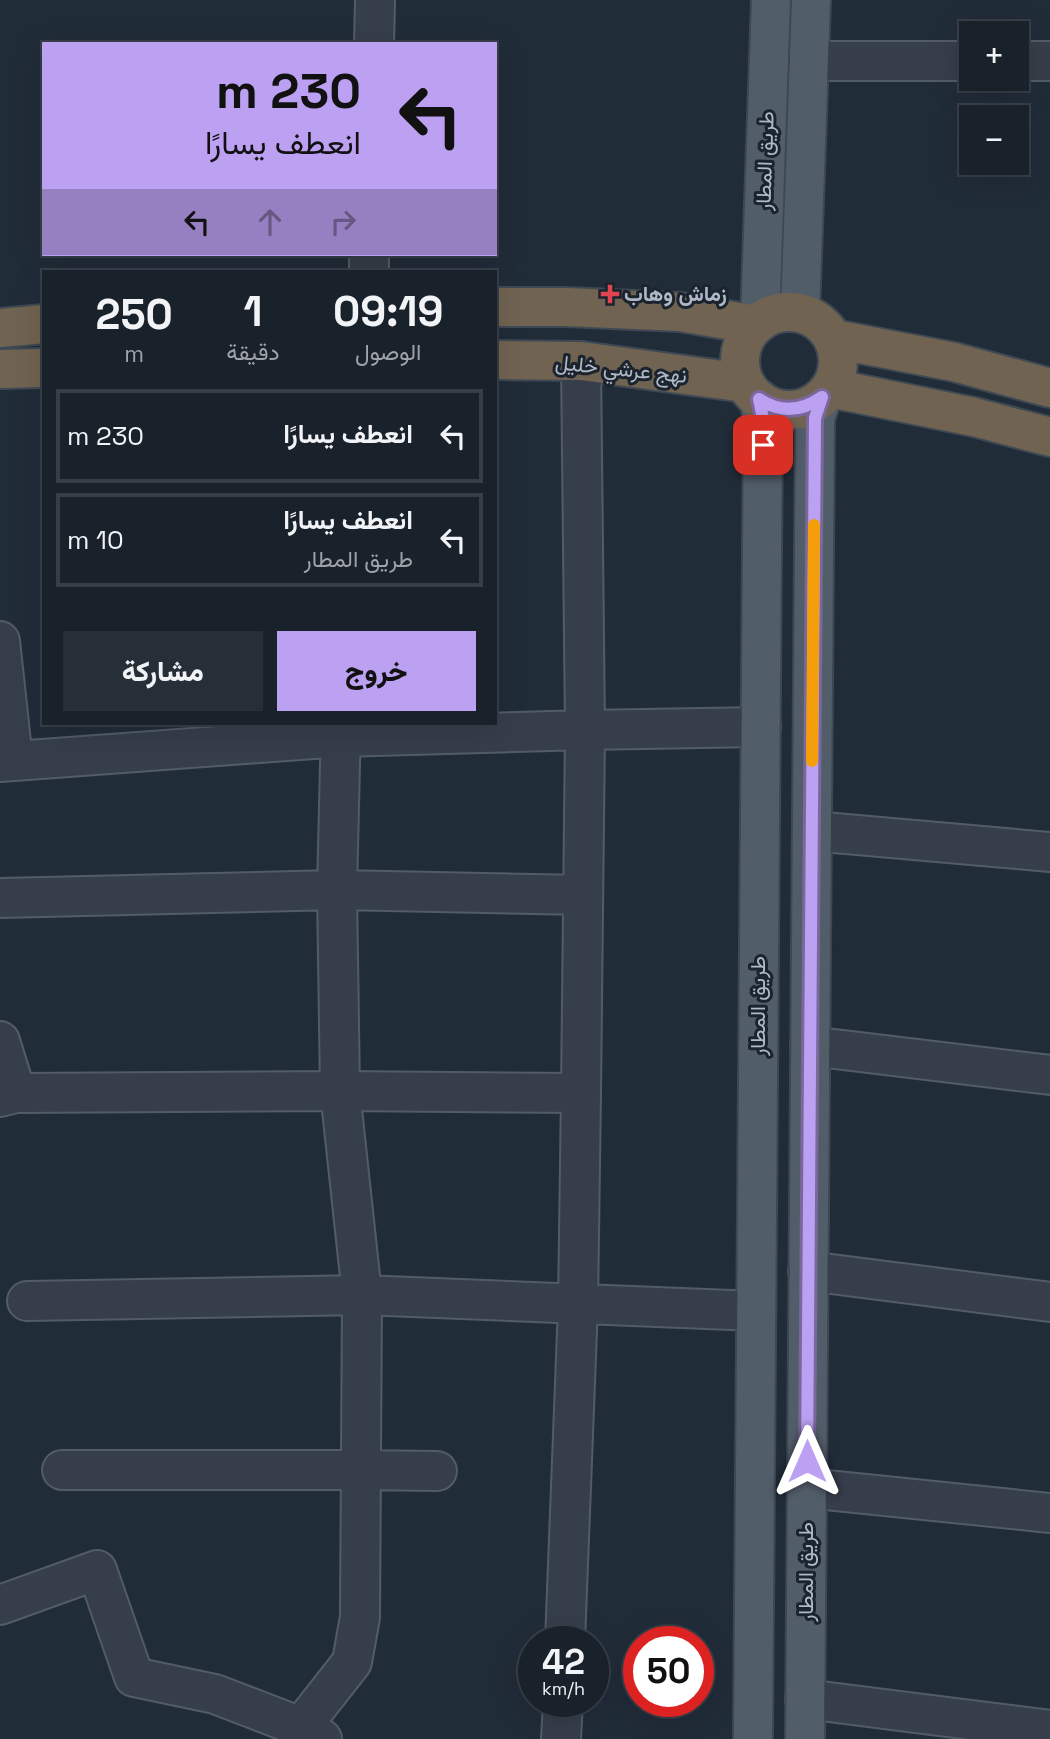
<!DOCTYPE html>
<html lang="ar">
<head>
<meta charset="utf-8">
<style>
  body { margin:0; font-family:"Space Grotesk",Vazirmatn,sans-serif; background:#262e37; color:#f1f3f6; direction:rtl; height:100vh; display:flex; flex-direction:column; font-size:26px; white-space:nowrap }
  * { box-sizing:border-box; margin:0 }
  p { font-size:23px; color:#9fa3a9 }
  .icon { flex:none; width:38px; height:38px; fill:none; stroke:currentColor; stroke-width:2; stroke-linecap:round; stroke-linejoin:round }
  .map { position:relative; flex:1; overflow:hidden; direction:ltr }
  .drawer { position:absolute; left:42px; top:270px; width:455px; height:455px; display:flex; flex-direction:column; background:#19212b; border-radius:0px; box-shadow:0 7px 28px #0002,0 0 0 2px #373e47; direction:rtl }
  .drawer>* { flex:none }
  .banner { position:absolute; left:42px; top:42px; width:455px; height:214px; border-radius:0px; box-shadow:0 7px 28px #0002,0 0 0 2px #373e47; direction:rtl; background:#bca0f2; color:#111; overflow:hidden }
  .fabs { position:absolute; left:959px; top:21px; display:grid; gap:14px }
  .fabs a { display:grid; place-items:center; width:70px; height:70px; border-radius:0px; background:#19212b; box-shadow:0 7px 28px #0002,0 0 0 2px #373e47; font-size:35px }
  .speed { position:absolute; left:518px; top:1626px; display:flex; gap:14px; font-size:35px; font-weight:700; text-align:center }
  .speed>* { display:grid; place-content:center; width:91px; height:91px; border-radius:50%; background:#19212b; box-shadow:0 7px 28px #0002,0 0 0 2px #373e47; line-height:1 }
  .speed small { font-size:18px; font-weight:400 }
  .speed .limit { border:10px solid #d22; background:#fff; color:#111 }
  .pin { position:absolute; display:grid; place-items:center; width:60px; height:60px; color:#fff; margin:-30px; border-radius:14px; box-shadow:0 4px 10px #0006 }
  .me { position:absolute; width:77px; margin:-38px; rotate:0deg; stroke-linejoin:round; filter:drop-shadow(0 0 5px #0008) }
  .turn { display:flex; align-items:center; gap:24px; height:147px; padding:0 21px; font-size:32px }
  .turn .icon { width:91px; height:91px; stroke-width:2.5 }
  .turn b { display:block; font-size:49px; line-height:60px }
  .lanes { display:flex; align-items:center; height:66px; padding:0 21px; background:#0003; justify-content:center; gap:35px; direction:ltr }
  .lanes .off { opacity:.35 }
  .eta { display:flex; justify-content:space-evenly; align-items:center; height:119px; text-align:center }
  .eta b { font-size:42px; font-weight:800; line-height:49px }
  .cta { display:flex; gap:14px; margin-top:auto; padding:14px 21px }
  .cta a { flex:1; height:80px; border-radius:0px; background:#bca0f2; color:#111; font-size:28px; font-weight:800; line-height:80px; text-align:center }
  .cta a+a { background:#262e37; color:#f1f3f6 }
  ul { padding:0; list-style:none }
  li { display:flex; align-items:center; gap:21px; height:94px; margin:0 14px 10px; padding:0 7px; border:4px solid #373e47; border-radius:0px }
  li div { flex:1 }
  li b { display:block; font-size:26px }
  li em { font-style:normal }
  .map>svg:first-child { display:block }
</style>
</head>
<body>
<div class="map">
<svg width="1050" height="1739" viewBox="0 0 1050 1739">
  <rect width="100%" height="100%" fill="#212c39"/>
  <g fill="none" stroke-linecap="round" stroke-linejoin="round">
    <defs>
      <path id="minor" d="M374,44L375,0
        M808,61H971
        M1017,61H1050
        M369,271V254
        M0,641L13,761
        M0,762L341,737L585,730L761,727
        M812,831L1050,852
        M0,898L337,890L583,895
        M0,1041L16,1093
        M810,1046L1050,1075
        M0,1097L16,1093L340,1091L581,1093
        M808,1271L1050,1302
        M27,1301L362,1295L756,1311
        M62,1470H361L437,1471
        M807,1488L1050,1513
        M0,1605L97,1570L134,1677L215,1694L301,1727L322,1739
        M565,1642L578,1305L581,1093L585,730L581,361
        M805,1699L1050,1730
        M297,1739L301,1727L352,1662L360,1617L362,1295L340,1091L337,890L341,723
        M561,1739L563,1701"/>
      <path id="major" d="M800,313L811,0
        M760,322L771,0
        M753,1739L763,419L759,399
        M805,1739L815,418L822,397"/>
      <path id="highway" d="M495,307H566L680,312L756,325
        M740 361a49 49 0 1 1 98 0a49 49 0 1 1-98 0Z
        M0,328L44,324
        M834,339L954,362L1050,388
        M495,360L581,361L745,383
        M0,369L44,368
        M830,388L974,417L1050,437"/>
    </defs>
    <use href="#minor" stroke="#525c67" stroke-width="42"/>
    <use href="#major" stroke="#3e4753" stroke-width="42"/>
    <use href="#highway" stroke="#3f4954" stroke-width="42"/>
    <use href="#minor" stroke="#353e4a" stroke-width="38"/>
    <use href="#major" stroke="#525d6a" stroke-width="38"/>
    <use href="#highway" stroke="#706351" stroke-width="38"/>
  </g>
  <g fill="none" stroke-linecap="round" stroke-linejoin="round">
    <defs>
      <path id="route" d="M763,445V419L759,399C780,413 801,412 822,397L815,418L807,1461"/>
    </defs>
    <use href="#route" stroke="#7a689d" stroke-width="18"/>
    <use href="#route" stroke="#bca0f2" stroke-width="12"/>
    <path stroke="#f59e0b" stroke-width="12" d="M812,761L814,525"/>
  </g>
  <path fill="#e0444e" stroke="#1a232e" stroke-width="2.5" d="M606.5 283.5h7v7h7v7h-7v7h-7v-7h-7v-7h7z"/>
  <g text-anchor="middle" stroke-width="6" stroke-linejoin="round" paint-order="stroke">
    <g font-size="21" fill="#afb9c6" stroke="#1a232e">
      <text transform="translate(765 161) rotate(-88)" y="7">طريق المطار</text>
      <text transform="translate(621 369) rotate(6)" y="7">نهج عرشي خليل</text>
      <text transform="translate(758 1006) rotate(-90)" y="7">طريق المطار</text>
      <text transform="translate(806 1572) rotate(-90)" y="7">طريق المطار</text>
    </g>
    <g font-size="21" font-weight="bold" fill="#afb9c6" stroke="#1a232e" text-anchor="start">
      <text x="624" y="301">زماش وهاب</text>
    </g>
  </g>
</svg>
<div class="fabs">
<a>+</a>
<a>−</a>
</div>
<div class="speed"><div>42<small>km/h</small></div><div class="limit">50</div></div>
<div class="pin" style="left:763px;top:445px;background:#d93025"><svg class="icon" aria-label="arrive" viewBox="0 0 24 24"><path d="M6 21V4h12l-3 4 3 4H6"/></svg></div>
<svg class="me" style="left:807px;top:1461px" viewBox="-20 -20 40 40"><path d="M0-17L14 15 0 8-14 15z" fill="#bca0f2" stroke="#fff" stroke-width="4"/></svg>
<div class="banner">
<div class="turn"><svg class="icon" aria-label="left" viewBox="0 0 24 24"><path d="M17 20v-9H6M10 6l-5 5 5 5"/></svg><div><b>230 m</b>انعطف يسارًا</div></div>
<div class="lanes"><svg class="icon" aria-label="left" viewBox="0 0 24 24"><path d="M17 20v-9H6M10 6l-5 5 5 5"/></svg><svg class="icon off" aria-label="ahead" viewBox="0 0 24 24"><path d="M12 20V5M6 11l6-6 6 6"/></svg><svg class="icon off" aria-label="right" viewBox="0 0 24 24"><path d="M7 20v-9h11M14 6l5 5-5 5"/></svg></div>
</div>
<section class="drawer">
<div class="eta">
<div><b>09:19</b><p>الوصول</p></div>
<div><b>1</b><p>دقيقة</p></div>
<div><b>250</b><p>m</p></div>
</div>
<ul>
<li><svg class="icon" aria-label="left" viewBox="0 0 24 24"><path d="M17 20v-9H6M10 6l-5 5 5 5"/></svg><div><b>انعطف يسارًا</b></div><em>230 m</em></li>
<li><svg class="icon" aria-label="left" viewBox="0 0 24 24"><path d="M17 20v-9H6M10 6l-5 5 5 5"/></svg><div><b>انعطف يسارًا</b><p>طريق المطار</p></div><em>10 m</em></li>
</ul>
<div class="cta"><a>خروج</a><a>مشاركة</a></div>
</section>
</div>
</body>
</html>
